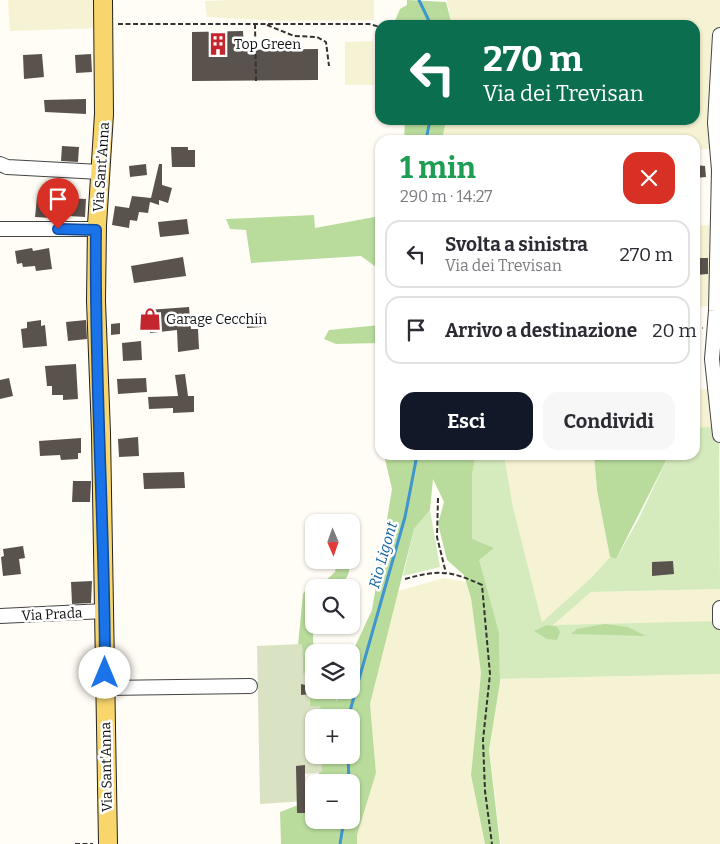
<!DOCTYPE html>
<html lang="it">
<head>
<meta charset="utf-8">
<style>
  body { margin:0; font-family:Bitter,serif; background:#f7f7f7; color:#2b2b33; height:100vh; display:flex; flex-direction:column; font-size:19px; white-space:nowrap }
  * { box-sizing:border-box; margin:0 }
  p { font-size:16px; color:#7c7c81 }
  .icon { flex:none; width:28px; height:28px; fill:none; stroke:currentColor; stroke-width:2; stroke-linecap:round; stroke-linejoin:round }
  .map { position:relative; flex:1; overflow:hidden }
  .details { position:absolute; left:375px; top:135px; width:325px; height:325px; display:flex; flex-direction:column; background:#fff; border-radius:15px; box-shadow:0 1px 4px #0004 }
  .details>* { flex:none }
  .guide { position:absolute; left:375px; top:20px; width:325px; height:105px; border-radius:15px; box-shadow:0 1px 4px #0004; background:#0b6e4f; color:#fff; overflow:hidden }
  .needle { width:32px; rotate:178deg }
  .fabs { position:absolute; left:305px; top:514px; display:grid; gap:10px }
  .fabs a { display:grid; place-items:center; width:55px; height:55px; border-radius:10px; background:#fff; box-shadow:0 1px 4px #0004; font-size:25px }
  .pin { position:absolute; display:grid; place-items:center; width:42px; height:42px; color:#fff; margin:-51px -21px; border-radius:50% 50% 50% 0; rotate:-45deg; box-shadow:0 0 5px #0007 }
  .pin .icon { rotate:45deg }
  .me { position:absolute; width:55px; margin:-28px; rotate:0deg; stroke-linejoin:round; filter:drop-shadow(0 0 4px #0008) }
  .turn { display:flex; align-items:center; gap:18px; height:105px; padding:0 25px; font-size:22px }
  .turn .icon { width:65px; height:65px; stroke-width:2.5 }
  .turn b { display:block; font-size:35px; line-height:42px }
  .round { display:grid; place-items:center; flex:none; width:52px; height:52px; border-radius:15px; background:#f7f7f7 }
  .head { display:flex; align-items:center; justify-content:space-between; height:85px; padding:0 25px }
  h1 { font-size:30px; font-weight:700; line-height:38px; color:#1e9e55 }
  .cta { display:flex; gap:10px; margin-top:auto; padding:10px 25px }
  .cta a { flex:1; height:58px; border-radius:15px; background:#111827; color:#fff; font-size:20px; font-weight:700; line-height:58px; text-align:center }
  .cta a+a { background:#f7f7f7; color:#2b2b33 }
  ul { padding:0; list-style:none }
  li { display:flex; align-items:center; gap:15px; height:68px; margin:0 10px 8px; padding:0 15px; border:2px solid #e1e1e2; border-radius:15px }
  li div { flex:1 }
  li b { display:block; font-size:19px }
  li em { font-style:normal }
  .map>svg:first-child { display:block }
</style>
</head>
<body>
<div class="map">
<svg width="720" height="844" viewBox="0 0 720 844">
  <rect width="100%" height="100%" fill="#fffdf5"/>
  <path fill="#f6f3d4" d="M8,0H103L104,28L10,31Z
    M230,0H374V20L281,21L207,17L205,1Z
    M447,0H720V358L712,359L717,305L695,307V226L719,224L717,148L695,150V140H442L446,120H695V25H452Z
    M373,41L374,85H345V42Z
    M720,363V435L719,426L695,428V390L715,388L713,364Z
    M504,455H594L597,490L610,557L591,578L542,622L513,507Z
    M444,578L467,582L471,598L481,673L471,775L485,844H357V835L376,773L370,704L398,591Z
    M720,589V622L552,625L591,592Z
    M720,674V844H501L489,750L500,679Z"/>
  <path fill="#d5ebbd" d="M719,426L720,589L591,592L553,625L720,621V674L500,679L499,632L472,539V474L476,455H504L513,507L542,622L591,578L610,557L616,559L638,520L669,455H695V428Z
    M430,510L440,567L403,576L414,529Z"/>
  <path fill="#b9dc9c" d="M407,0L446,2L452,25H396L394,23L400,9L407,5Z
    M405,120H446L442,140H404Z
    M314,215L315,228L380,216V270L361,256L251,263L246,230L230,229L226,219Z
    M380,325V343L336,344L324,339L329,330Z
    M384,455H476L472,474V539L494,548L479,560L499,632L500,682L489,750L500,844H485L471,775L481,673L471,598L464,575L447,560L438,524L444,502L433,479L430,510L414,529L370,704L376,773L357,835V844H281L280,812L314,799V820H351V782H318L321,755H351V718L321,717L320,706H310L309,673H303L302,645H298L303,594L312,580L324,582L335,572L337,560H348C352,572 347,579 338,587L314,588L313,642L317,652H314V690H332L337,701L340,690H351V655L372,610L392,489Z
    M594,455H669L616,559L610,557L597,490Z
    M605,624L628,627L646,636L571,634L577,629Z
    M547,625L557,627L560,632L557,640L547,639L534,631Z"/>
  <path fill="#d9e3c4" d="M302,644L303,673H309L310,706H320V717L314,718V755H321L322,772L305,774V801L260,804L257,646Z"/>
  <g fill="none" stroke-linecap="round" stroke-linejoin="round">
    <path stroke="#3f96cf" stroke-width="3" d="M419,0L431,25
      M426,140L430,120
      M348,718L405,517L417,455
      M348,755L349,782
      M340,844L344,820"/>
  </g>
  <path fill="#5a524d" d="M243,31L244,50L318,49V80L192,81V32Z
    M42,54L44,77L24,79L23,55Z
    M91,54L92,72L76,73L75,55Z
    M86,99V114L45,112L44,100Z
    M62,146L79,147L78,162L61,161Z
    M171,147H188V150H195V167H172Z
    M146,164L147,175L130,177L129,166Z
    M159,164H162V185L172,188L168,203L159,200V205L150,202L148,213L139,212L137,221L130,220L129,228L112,225L115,206L129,208L132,196L151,198Z
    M695,165L705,166L706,177L695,178Z
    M37,197L86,199L85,217L53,215L52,218L35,217Z
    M187,219L189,234L160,237L158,222Z
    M32,248L33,251L49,248L52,269L36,271L35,266L23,267L22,263L17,264L15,251Z
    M183,257L186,276L134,283L131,266Z
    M695,258H708V274L695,275Z
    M189,307L191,329H198L199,349L178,352L177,330L150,333L148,310Z
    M261,313L262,327L247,328L246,315Z
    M41,320V326L45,325L47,346L23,348L21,329L27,328V322Z
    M86,320L87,339L68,341L66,322Z
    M120,323V334L111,335V324Z
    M141,341L142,360L123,361L122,343Z
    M76,364L78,399L63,400V395H52V386H47L45,366Z
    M185,374L188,396H194V412L173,413V408L149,409L148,397L178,396L175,375Z
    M9,378L13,396L0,399V380Z
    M146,378L147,392L118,394L117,379Z
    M138,437L139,456L119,457L118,439Z
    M81,438V453H78V459L61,460L60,455L40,456L39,441Z
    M184,472L185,488L144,489L143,473Z
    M73,481H91L90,502H72Z
    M23,546L25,558L19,559L21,574L3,576L1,557L4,556L3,549Z
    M673,561L674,574L652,576V562Z
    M92,581L91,603L72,604L71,582Z
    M301,684L309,686L310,694L301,695Z
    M305,765V813H297L296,766Z"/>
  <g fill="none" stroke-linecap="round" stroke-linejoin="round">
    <defs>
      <path id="minor" d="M720,35L715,123L719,170L716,311L712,359L720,435
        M0,164L7,167L100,172
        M0,229H96
        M720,608V622
        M0,616L105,611
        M105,688L250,686"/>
      <path id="major" d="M103,0L104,114L97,225L96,301L101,433L108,844"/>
    </defs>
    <use href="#minor" stroke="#444" stroke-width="16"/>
    <use href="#major" stroke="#222" stroke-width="20"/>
    <path stroke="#333" stroke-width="2" stroke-dasharray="5 2.5" stroke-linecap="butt" d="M118,24H369L380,27
      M255,24L256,81
      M267,25L294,36L317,37L326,42L329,66
      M695,328H703
      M438,498L437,537L446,573
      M405,579C438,570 450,570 482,585L490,674L483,740L485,791L492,844
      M75,844H93"/>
    <use href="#minor" stroke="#fff" stroke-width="14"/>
    <use href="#major" stroke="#f9d66b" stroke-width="18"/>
  </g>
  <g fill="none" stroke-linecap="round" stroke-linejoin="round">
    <defs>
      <path id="route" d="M58,229L96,230C94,377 105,525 105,673"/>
    </defs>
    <use href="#route" stroke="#114b97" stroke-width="12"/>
    <use href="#route" stroke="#1a73e8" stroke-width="9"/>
  </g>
  <defs>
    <symbol id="building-bare" viewBox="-9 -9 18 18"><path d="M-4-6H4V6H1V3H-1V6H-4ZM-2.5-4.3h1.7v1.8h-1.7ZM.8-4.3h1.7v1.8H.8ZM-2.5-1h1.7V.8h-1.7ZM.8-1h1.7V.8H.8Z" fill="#c4262e" stroke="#fff" stroke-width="2.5" paint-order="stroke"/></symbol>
    <symbol id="shop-bare" viewBox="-9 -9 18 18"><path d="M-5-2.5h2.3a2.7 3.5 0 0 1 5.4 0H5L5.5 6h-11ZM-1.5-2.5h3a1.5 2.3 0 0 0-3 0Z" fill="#c4262e" stroke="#fff" stroke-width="2.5" paint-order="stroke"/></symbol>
  </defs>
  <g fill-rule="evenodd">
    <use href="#building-bare" x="202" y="28" width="32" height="32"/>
    <use href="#shop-bare" x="134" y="303" width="32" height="32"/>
  </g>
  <g text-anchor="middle" stroke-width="5" stroke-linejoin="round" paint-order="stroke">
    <g font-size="14" fill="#111" stroke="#fff" text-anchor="start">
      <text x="234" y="49">Top Green</text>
      <text x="166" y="324">Garage Cecchin</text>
    </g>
    <g font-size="14" fill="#111" stroke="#fff">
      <text transform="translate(101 167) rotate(-86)" y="5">Via Sant'Anna</text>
      <text transform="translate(52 614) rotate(-3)" y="5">Via Prada</text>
      <text transform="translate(106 767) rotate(-91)" y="5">Via Sant'Anna</text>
    </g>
    <g font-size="15" font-style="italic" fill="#1768a6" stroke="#fff">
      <text transform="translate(383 555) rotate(-74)" y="5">Rio Ligont</text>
    </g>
  </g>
</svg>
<div class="fabs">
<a><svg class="needle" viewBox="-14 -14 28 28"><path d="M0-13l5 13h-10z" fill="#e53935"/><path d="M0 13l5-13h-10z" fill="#7c7c81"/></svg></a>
<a><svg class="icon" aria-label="search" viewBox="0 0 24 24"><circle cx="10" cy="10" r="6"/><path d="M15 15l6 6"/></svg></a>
<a><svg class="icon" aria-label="layers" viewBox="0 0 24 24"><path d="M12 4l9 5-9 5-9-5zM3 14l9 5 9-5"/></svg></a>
<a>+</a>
<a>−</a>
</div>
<div class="pin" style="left:58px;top:229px;background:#d93025"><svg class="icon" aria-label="arrive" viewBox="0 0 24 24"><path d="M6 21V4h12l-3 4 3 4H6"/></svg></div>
<svg class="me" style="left:105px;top:673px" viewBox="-20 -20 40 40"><circle r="19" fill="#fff"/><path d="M0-13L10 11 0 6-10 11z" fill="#1a73e8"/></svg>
<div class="guide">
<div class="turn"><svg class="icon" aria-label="left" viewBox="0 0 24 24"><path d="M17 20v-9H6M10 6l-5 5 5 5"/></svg><div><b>270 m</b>Via dei Trevisan</div></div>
</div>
<section class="details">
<div class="head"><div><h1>1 min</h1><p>290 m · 14:27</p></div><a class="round" style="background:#d93025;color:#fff"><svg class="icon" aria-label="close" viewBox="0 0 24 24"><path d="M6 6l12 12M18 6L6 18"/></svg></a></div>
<ul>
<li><svg class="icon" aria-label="left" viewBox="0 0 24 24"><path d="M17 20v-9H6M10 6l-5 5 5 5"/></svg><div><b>Svolta a sinistra</b><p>Via dei Trevisan</p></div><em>270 m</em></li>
<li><svg class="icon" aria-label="arrive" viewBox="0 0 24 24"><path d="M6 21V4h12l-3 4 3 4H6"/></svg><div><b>Arrivo a destinazione</b></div><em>20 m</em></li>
</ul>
<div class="cta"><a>Esci</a><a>Condividi</a></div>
</section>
</div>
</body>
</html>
